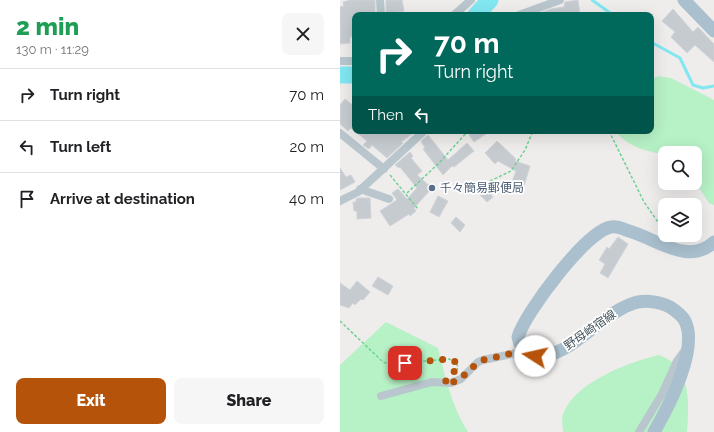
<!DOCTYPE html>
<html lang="en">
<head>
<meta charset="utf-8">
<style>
  body { margin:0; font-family:Raleway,"Noto Sans JP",sans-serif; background:#f6f6f6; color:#202124; height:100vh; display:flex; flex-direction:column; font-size:15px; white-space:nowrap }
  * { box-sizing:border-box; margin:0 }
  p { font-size:13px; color:#757577 }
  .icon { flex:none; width:22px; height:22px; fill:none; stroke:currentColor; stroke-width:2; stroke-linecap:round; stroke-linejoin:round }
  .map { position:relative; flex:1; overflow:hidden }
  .drawer { display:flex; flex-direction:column; background:#fff; width:340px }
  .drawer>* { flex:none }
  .top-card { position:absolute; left:12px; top:12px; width:302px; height:122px; border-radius:8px; box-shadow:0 4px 16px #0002; background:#00695c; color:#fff; overflow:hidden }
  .tools { position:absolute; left:318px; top:146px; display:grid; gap:8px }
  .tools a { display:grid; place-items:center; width:44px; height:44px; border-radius:8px; background:#fff; box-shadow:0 4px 16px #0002; font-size:20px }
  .pin { position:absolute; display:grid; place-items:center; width:34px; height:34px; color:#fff; margin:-17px; border-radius:8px; box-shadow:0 2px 6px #0006 }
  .me { position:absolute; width:44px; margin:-22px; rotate:280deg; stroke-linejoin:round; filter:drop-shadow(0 0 3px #0008) }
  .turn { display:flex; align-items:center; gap:14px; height:84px; padding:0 16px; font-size:18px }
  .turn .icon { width:52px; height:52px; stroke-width:2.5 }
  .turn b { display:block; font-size:28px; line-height:34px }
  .then { display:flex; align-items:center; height:38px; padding:0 16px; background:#0003; gap:8px; font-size:15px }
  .round { display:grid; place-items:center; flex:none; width:42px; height:42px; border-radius:8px; background:#f6f6f6 }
  .overview { display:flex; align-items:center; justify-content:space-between; height:68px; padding:0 16px }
  h1 { font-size:24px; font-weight:800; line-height:30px; color:#1e9e55 }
  .button { display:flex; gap:8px; margin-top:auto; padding:8px 16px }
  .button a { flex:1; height:46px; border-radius:8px; background:#b45309; color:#fff; font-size:16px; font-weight:800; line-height:46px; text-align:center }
  .button a+a { background:#f6f6f6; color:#202124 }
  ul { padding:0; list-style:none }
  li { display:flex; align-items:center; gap:12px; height:52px; padding:0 16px; border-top:1px solid #e0e0e0 }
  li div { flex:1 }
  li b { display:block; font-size:15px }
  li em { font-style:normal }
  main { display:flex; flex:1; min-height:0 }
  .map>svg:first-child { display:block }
</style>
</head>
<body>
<main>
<section class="drawer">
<div class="overview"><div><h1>2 min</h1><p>130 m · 11:29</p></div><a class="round"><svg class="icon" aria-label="close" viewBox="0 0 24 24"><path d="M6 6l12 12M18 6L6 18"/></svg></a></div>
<ul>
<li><svg class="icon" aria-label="right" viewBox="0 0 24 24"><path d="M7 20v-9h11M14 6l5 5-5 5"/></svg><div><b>Turn right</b></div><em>70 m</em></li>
<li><svg class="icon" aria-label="left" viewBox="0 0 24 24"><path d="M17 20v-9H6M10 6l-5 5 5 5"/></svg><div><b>Turn left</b></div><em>20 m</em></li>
<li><svg class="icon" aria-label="arrive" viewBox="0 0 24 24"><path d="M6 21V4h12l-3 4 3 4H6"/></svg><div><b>Arrive at destination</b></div><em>40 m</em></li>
</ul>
<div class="button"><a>Exit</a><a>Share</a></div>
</section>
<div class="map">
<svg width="374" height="432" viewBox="0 0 374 432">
  <rect width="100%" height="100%" fill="#efecec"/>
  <path fill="#b7f1c6" d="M318,76L331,78L374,100V205L369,203L355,182V153H325V155C304,150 290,148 275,131H311V80Z
    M46,322L98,348C105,377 112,407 128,432H0V365Z
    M319,355C352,366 349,404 347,432H223C223,427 221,418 223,414C235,382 289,362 319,355Z"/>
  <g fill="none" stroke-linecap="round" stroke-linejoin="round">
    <path stroke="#81e7f1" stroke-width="3" d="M252,0L273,15
      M311,42L340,58L353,85L363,88L374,86"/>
    <path stroke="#81e7f1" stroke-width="17" d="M136,15L150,0
      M0,75H15"/>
  </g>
  <path fill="#c6cbd0" stroke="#d0d3d9" d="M11,0H35V15H15V37H10V43L0,44V7L4,6L3,2Z
    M46,0H62L64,11L56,12V14L46,15Z
    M238,0L240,15H200V13L211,9L224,7L225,2Z
    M333,9L353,32L358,27L374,44V62L355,45L347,53L331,37L335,32L322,21Z
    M5,99L15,107V131H76L61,142L63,143L47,158L32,145L29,149L23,145L27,141L11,128L8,131L0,124V105Z
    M134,131H150L134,142L129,135Z
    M88,135L108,160L127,143L134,151L114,167L112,166L103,175L83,149L85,148L81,141Z
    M157,141L176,159L175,161L190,166L183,189L171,185L176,171L158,161L155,164L145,153Z
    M70,152L73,156L71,158L82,171L77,175L92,188L74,208L76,211L70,216L69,214L50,226L40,211L57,200L52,193L58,189L67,199L77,188L60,167L59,168L55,165Z
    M0,168L6,177L11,175L15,182L0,190Z
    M146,189L153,197L147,202L140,195Z
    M98,196L108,201L99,217L90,212Z
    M18,198H30L31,218L17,219V211H14L13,202H16V199Z
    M116,217L125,225L120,232L111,223Z
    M278,237L288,244L268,278L260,273L265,264L259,260L267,247L269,249Z
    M38,277L53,286L48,295L32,286Z
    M17,281L30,292L23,300L21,299L15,305L13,303L9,308L0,305V283L10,290Z"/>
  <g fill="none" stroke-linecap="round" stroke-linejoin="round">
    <path stroke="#6dd194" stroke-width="1.5" stroke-dasharray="3 2" stroke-linecap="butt" d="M269,131L304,202L325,232
      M50,175L78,209
      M150,181L171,171L185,150L193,131
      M67,193L99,163L128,131
      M0,321L43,362L50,364L109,359L116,362L118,367L117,370"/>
    <path stroke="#b9c6cd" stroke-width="8" d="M40,0L41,15
      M114,15L131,0
      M179,15L220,0
      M0,61H15
      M0,133L44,169
      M20,189L49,199
      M0,201L18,192L84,131
      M41,396L92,382L111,383L121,379L138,362L143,360L186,351
      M299,432L322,394L337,361L345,350"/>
    <path stroke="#aac0ce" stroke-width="13" d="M344,0L374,31
      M314,432C328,408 359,349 345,321C342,315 336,311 330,307C318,301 302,299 289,305C261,316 234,350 207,355C194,358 180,351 178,337C185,313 247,230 271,227C277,226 284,229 289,231C317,239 348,266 374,242"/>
  </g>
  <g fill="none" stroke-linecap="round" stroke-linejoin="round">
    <path stroke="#b45309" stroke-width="7" stroke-dasharray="0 12.6" d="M65,363L108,359L116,362L118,367L104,383C123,384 128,367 143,360L186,350L195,356"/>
  </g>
  <circle fill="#5c6f8a" stroke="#fff" stroke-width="1.5" cx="92" cy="188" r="4"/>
  <g text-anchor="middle" stroke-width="3.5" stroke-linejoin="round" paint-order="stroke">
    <g font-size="12" fill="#4e5e75" stroke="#fff" text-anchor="start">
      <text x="100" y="192">千々簡易郵便局</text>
    </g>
    <g font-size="12" fill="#44535b" stroke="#fff">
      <text transform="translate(250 330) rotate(-35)" y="4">野母崎宿線</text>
    </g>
  </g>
</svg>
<div class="tools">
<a><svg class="icon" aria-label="search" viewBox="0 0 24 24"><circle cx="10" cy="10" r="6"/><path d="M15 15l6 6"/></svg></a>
<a><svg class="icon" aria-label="layers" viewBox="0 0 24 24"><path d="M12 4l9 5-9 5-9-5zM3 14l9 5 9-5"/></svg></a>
</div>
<div class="pin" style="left:65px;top:363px;background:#d93025"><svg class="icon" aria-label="arrive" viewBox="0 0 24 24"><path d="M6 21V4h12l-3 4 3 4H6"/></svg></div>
<svg class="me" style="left:195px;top:356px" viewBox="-20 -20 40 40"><circle r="19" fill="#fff"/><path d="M0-13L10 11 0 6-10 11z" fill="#b45309"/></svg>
<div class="top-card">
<div class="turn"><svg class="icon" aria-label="right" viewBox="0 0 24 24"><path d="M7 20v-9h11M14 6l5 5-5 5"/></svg><div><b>70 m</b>Turn right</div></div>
<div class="then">Then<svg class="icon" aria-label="left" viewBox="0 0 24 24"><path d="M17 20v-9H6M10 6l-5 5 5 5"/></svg></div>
</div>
</div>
</main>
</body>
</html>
